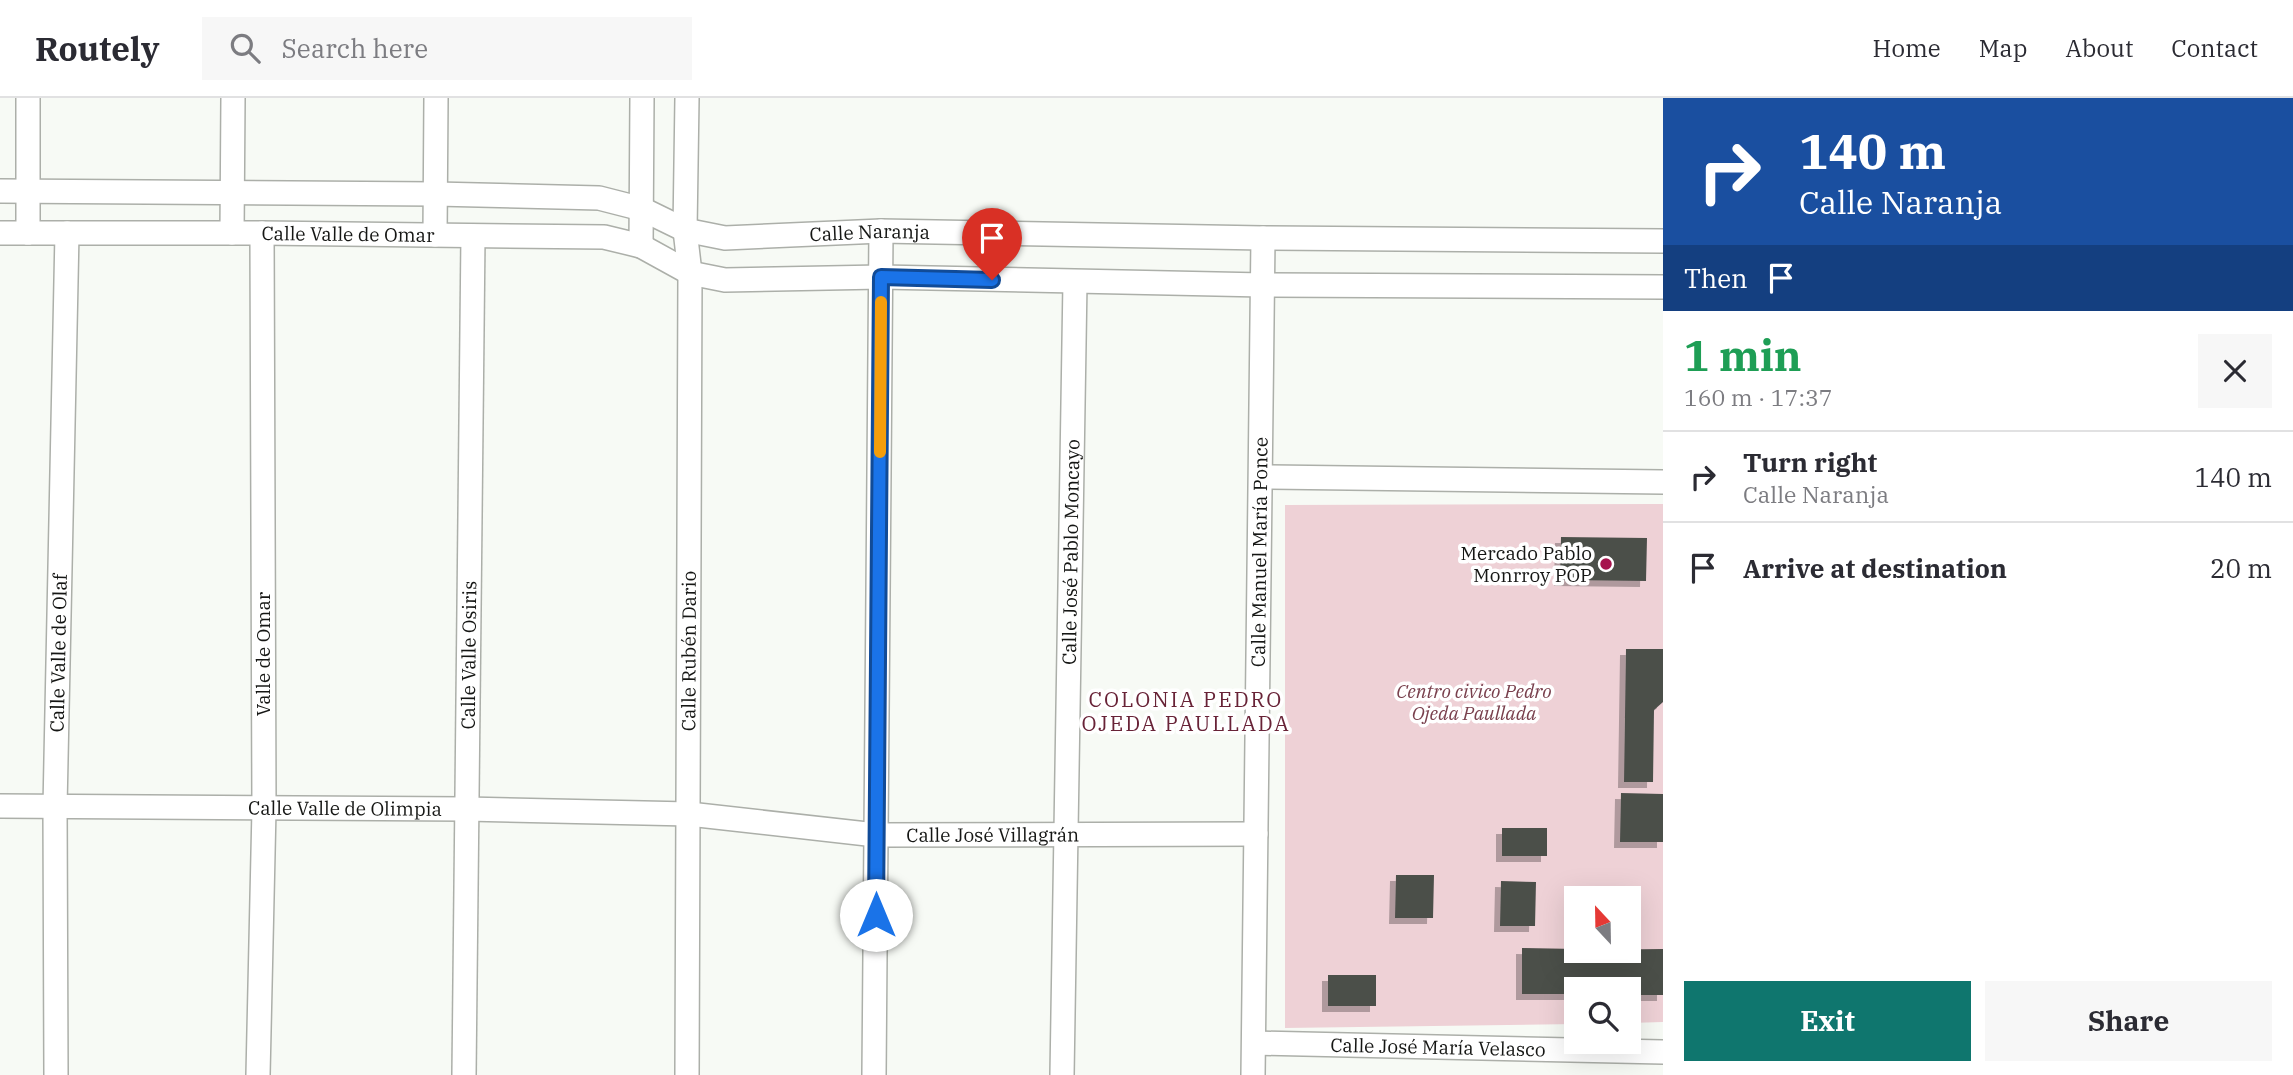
<!DOCTYPE html>
<html lang="en">
<head>
<meta charset="utf-8">
<style>
  body { margin:0; font-family:"IBM Plex Serif",serif; background:#f7f7f7; color:#2b2b33; height:100vh; display:flex; flex-direction:column; font-size:26px; white-space:nowrap }
  * { box-sizing:border-box; margin:0 }
  p { font-size:23px; color:#7c7c81 }
  .icon { flex:none; width:38px; height:38px; fill:none; stroke:currentColor; stroke-width:2; stroke-linecap:round; stroke-linejoin:round }
  .map { position:relative; flex:1; overflow:hidden }
  .side { display:flex; flex-direction:column; background:#fff; width:630px }
  .side>* { flex:none }
  .hud { background:#1a4fa0; color:#fff; overflow:hidden }
  .needle { width:46px; rotate:338deg }
  .controls { position:absolute; left:1564px; top:788px; display:grid; gap:14px }
  .controls a { display:grid; place-items:center; width:77px; height:77px; border-radius:0px; background:#fff; box-shadow:0 7px 28px #0002; font-size:35px }
  .pin { position:absolute; display:grid; place-items:center; width:60px; height:60px; color:#fff; margin:-72px -30px; border-radius:50% 50% 50% 0; rotate:-45deg; box-shadow:0 0 7px #0007 }
  .pin .icon { rotate:45deg }
  .me { position:absolute; width:77px; margin:-38px; rotate:0deg; stroke-linejoin:round; filter:drop-shadow(0 0 5px #0008) }
  .turn { display:flex; align-items:center; gap:24px; height:147px; padding:0 21px; font-size:32px }
  .turn .icon { width:91px; height:91px; stroke-width:2.5 }
  .turn b { display:block; font-size:49px; line-height:60px }
  .then { display:flex; align-items:center; height:66px; padding:0 21px; background:#0003; gap:14px; font-size:26px }
  .round { display:grid; place-items:center; flex:none; width:74px; height:74px; border-radius:0px; background:#f7f7f7 }
  .overview { display:flex; align-items:center; justify-content:space-between; height:119px; padding:0 21px }
  h1 { font-size:42px; font-weight:700; line-height:52px; color:#1e9e55 }
  .button { display:flex; gap:14px; margin-top:auto; padding:14px 21px }
  .button a { flex:1; height:80px; border-radius:0px; background:#0f766e; color:#fff; font-size:28px; font-weight:700; line-height:80px; text-align:center }
  .button a+a { background:#f7f7f7; color:#2b2b33 }
  ul { padding:0; list-style:none }
  li { display:flex; align-items:center; gap:21px; height:91px; padding:0 21px; border-top:2px solid #e1e1e2 }
  li div { flex:1 }
  li b { display:block; font-size:26px }
  li em { font-style:normal }
  header { display:flex; align-items:center; gap:42px; box-sizing:border-box; height:98px; padding:0 35px; background:#fff; border-bottom:2px solid #e1e1e2 }
  header strong { font-size:33px }
  nav { display:flex; gap:38px; margin-inline-start:auto; font-size:24px }
  .search { width:490px; height:63px; background:#f7f7f7; display:flex; align-items:center; gap:18px; box-sizing:border-box; padding:0 24px; border-radius:0px; color:#7c7c81; font-size:26px }
  main { display:flex; flex:1; min-height:0 }
  .map>svg:first-child { display:block }
</style>
</head>
<body>
<header>
<strong>Routely</strong>
<div class="search"><svg class="icon" aria-label="search" viewBox="0 0 24 24"><circle cx="10" cy="10" r="6"/><path d="M15 15l6 6"/></svg>Search here</div>
<nav><a>Home</a><a>Map</a><a>About</a><a>Contact</a></nav>
</header>
<main>
<div class="map">
<svg width="1663" height="977" viewBox="0 0 1663 977">
  <defs>
    <filter id="shadow"><feDropShadow dx="-6" dy="6" stdDeviation="0" flood-color="#0004"/></filter>
  </defs>
  <rect width="100%" height="100%" fill="#f7faf5"/>
  <path fill="#eed1d6" fill-rule="evenodd" d="M1663,406V924L1629,925V891H1577V926L1285,930V407ZM1577,800H1629V852H1577Z"/>
  <path fill="#4c4f4a" filter="url(#shadow)" d="M1561,439L1647,440L1646,483L1560,482Z
    M1626,551H1663V604L1654,612L1653,684H1624Z
    M1621,695L1663,696V744H1620Z
    M1502,730H1547V758H1502Z
    M1396,777H1434L1433,820H1395Z
    M1501,783L1536,784L1535,828H1500Z
    M1522,850L1577,851V852L1663,851V897H1629V891H1577V896H1522Z
    M1328,877H1376V908H1328Z"/>
  <g fill="none" stroke-linecap="round" stroke-linejoin="round">
    <defs>
      <g id="minor">
        <path id="s1" d="M0,93L436,96L599,100L642,111L685,132L725,140L881,133L1263,140L1663,143"/>
        <path id="s2" d="M0,135H262L604,139L641,148L690,175L725,182L881,179L1263,187L1663,189"/>
        <path d="M28,135V0"/>
        <path d="M232,135L233,0"/>
        <path d="M435,137L436,0"/>
        <path d="M641,148L642,0"/>
        <path d="M1261,379L1663,384"/>
        <path id="s3" d="M0,708L466,711L689,716L876,737L1256,736"/>
        <path id="s4" d="M1254,945L1663,954"/>
        <path id="s5" d="M56,977L55,709L67,135"/>
        <path d="M258,977L264,711L262,135"/>
        <path id="s6" d="M464,977L473,138"/>
        <path id="s7" d="M687,977L690,175L685,132L687,0"/>
        <path d="M874,977L881,133"/>
        <path id="s8" d="M1062,977L1075,184"/>
        <path id="s9" d="M1253,977L1263,140"/>
      </g>
    </defs>
    <use href="#minor" stroke="#acafa9" stroke-width="26"/>
    <use href="#minor" stroke="#fff" stroke-width="23"/>
  </g>
  <g fill="none" stroke-linecap="round" stroke-linejoin="round">
    <defs>
      <path id="route" d="M876,817L881,179L992,182"/>
    </defs>
    <use href="#route" stroke="#114b97" stroke-width="18"/>
    <use href="#route" stroke="#1a73e8" stroke-width="12"/>
    <path stroke="#f59e0b" stroke-width="12" d="M880,354L881,204"/>
  </g>
  <circle fill="#a6124c" stroke="#fff" stroke-width="2.5" cx="1606" cy="466" r="7"/>
  <g text-anchor="middle" stroke-width="7" stroke-linejoin="round" paint-order="stroke">
    <g font-size="19" fill="#151614" stroke="#fff">
      <text dy="7" stroke="none"><textPath href="#s2" startOffset="348">Calle Valle de Omar</textPath></text>
      <text dy="7" stroke="none"><textPath href="#s1" startOffset="877">Calle Naranja</textPath></text>
      <text dy="7" stroke="none"><textPath href="#s8" startOffset="523">Calle José Pablo Moncayo</textPath></text>
      <text dy="7" stroke="none"><textPath href="#s9" startOffset="523">Calle Manuel María Ponce</textPath></text>
      <text dy="7" stroke="none"><textPath href="#s7" startOffset="424">Calle Rubén Dario</textPath></text>
      <text dy="7" stroke="none"><textPath href="#s5" startOffset="422">Calle Valle de Olaf</textPath></text>
      <text transform="translate(263 556) rotate(-90)" y="7">Valle de Omar</text>
      <text dy="7" stroke="none"><textPath href="#s6" startOffset="420">Calle Valle Osiris</textPath></text>
      <text dy="7" stroke="none"><textPath href="#s3" startOffset="345">Calle Valle de Olimpia</textPath></text>
      <text dy="7" stroke="none"><textPath href="#s3" startOffset="994">Calle José Villagrán</textPath></text>
      <text dy="7" stroke="none"><textPath href="#s4" startOffset="184">Calle José María Velasco</textPath></text>
    </g>
    <g font-size="19" fill="#151614" stroke="#fff" text-anchor="end">
      <text x="1592" y="462">Mercado Pablo<tspan x="1592" dy="22">Monrroy POP</tspan></text>
    </g>
    <g font-size="19" font-style="italic" fill="#79404d" stroke="#fff">
      <text x="1474" y="600">Centro civico Pedro<tspan x="1474" dy="22">Ojeda Paullada</tspan></text>
    </g>
    <g font-size="21" letter-spacing="2" fill="#682337" stroke="#fff">
      <text x="1186" y="609">COLONIA PEDRO<tspan x="1186" dy="24">OJEDA PAULLADA</tspan></text>
    </g>
  </g>
</svg>
<div class="controls">
<a><svg class="needle" viewBox="-14 -14 28 28"><path d="M0-13l5 13h-10z" fill="#e53935"/><path d="M0 13l5-13h-10z" fill="#7c7c81"/></svg></a>
<a><svg class="icon" aria-label="search" viewBox="0 0 24 24"><circle cx="10" cy="10" r="6"/><path d="M15 15l6 6"/></svg></a>
</div>
<div class="pin" style="left:992px;top:182px;background:#d93025"><svg class="icon" aria-label="arrive" viewBox="0 0 24 24"><path d="M6 21V4h12l-3 4 3 4H6"/></svg></div>
<svg class="me" style="left:876px;top:817px" viewBox="-20 -20 40 40"><circle r="19" fill="#fff"/><path d="M0-13L10 11 0 6-10 11z" fill="#1a73e8"/></svg>
</div>
<section class="side">
<div class="hud">
<div class="turn"><svg class="icon" aria-label="right" viewBox="0 0 24 24"><path d="M7 20v-9h11M14 6l5 5-5 5"/></svg><div><b>140 m</b>Calle Naranja</div></div>
<div class="then">Then<svg class="icon" aria-label="arrive" viewBox="0 0 24 24"><path d="M6 21V4h12l-3 4 3 4H6"/></svg></div>
</div>
<div class="overview"><div><h1>1 min</h1><p>160 m · 17:37</p></div><a class="round"><svg class="icon" aria-label="close" viewBox="0 0 24 24"><path d="M6 6l12 12M18 6L6 18"/></svg></a></div>
<ul>
<li><svg class="icon" aria-label="right" viewBox="0 0 24 24"><path d="M7 20v-9h11M14 6l5 5-5 5"/></svg><div><b>Turn right</b><p>Calle Naranja</p></div><em>140 m</em></li>
<li><svg class="icon" aria-label="arrive" viewBox="0 0 24 24"><path d="M6 21V4h12l-3 4 3 4H6"/></svg><div><b>Arrive at destination</b></div><em>20 m</em></li>
</ul>
<div class="button"><a>Exit</a><a>Share</a></div>
</section>
</main>
</body>
</html>
